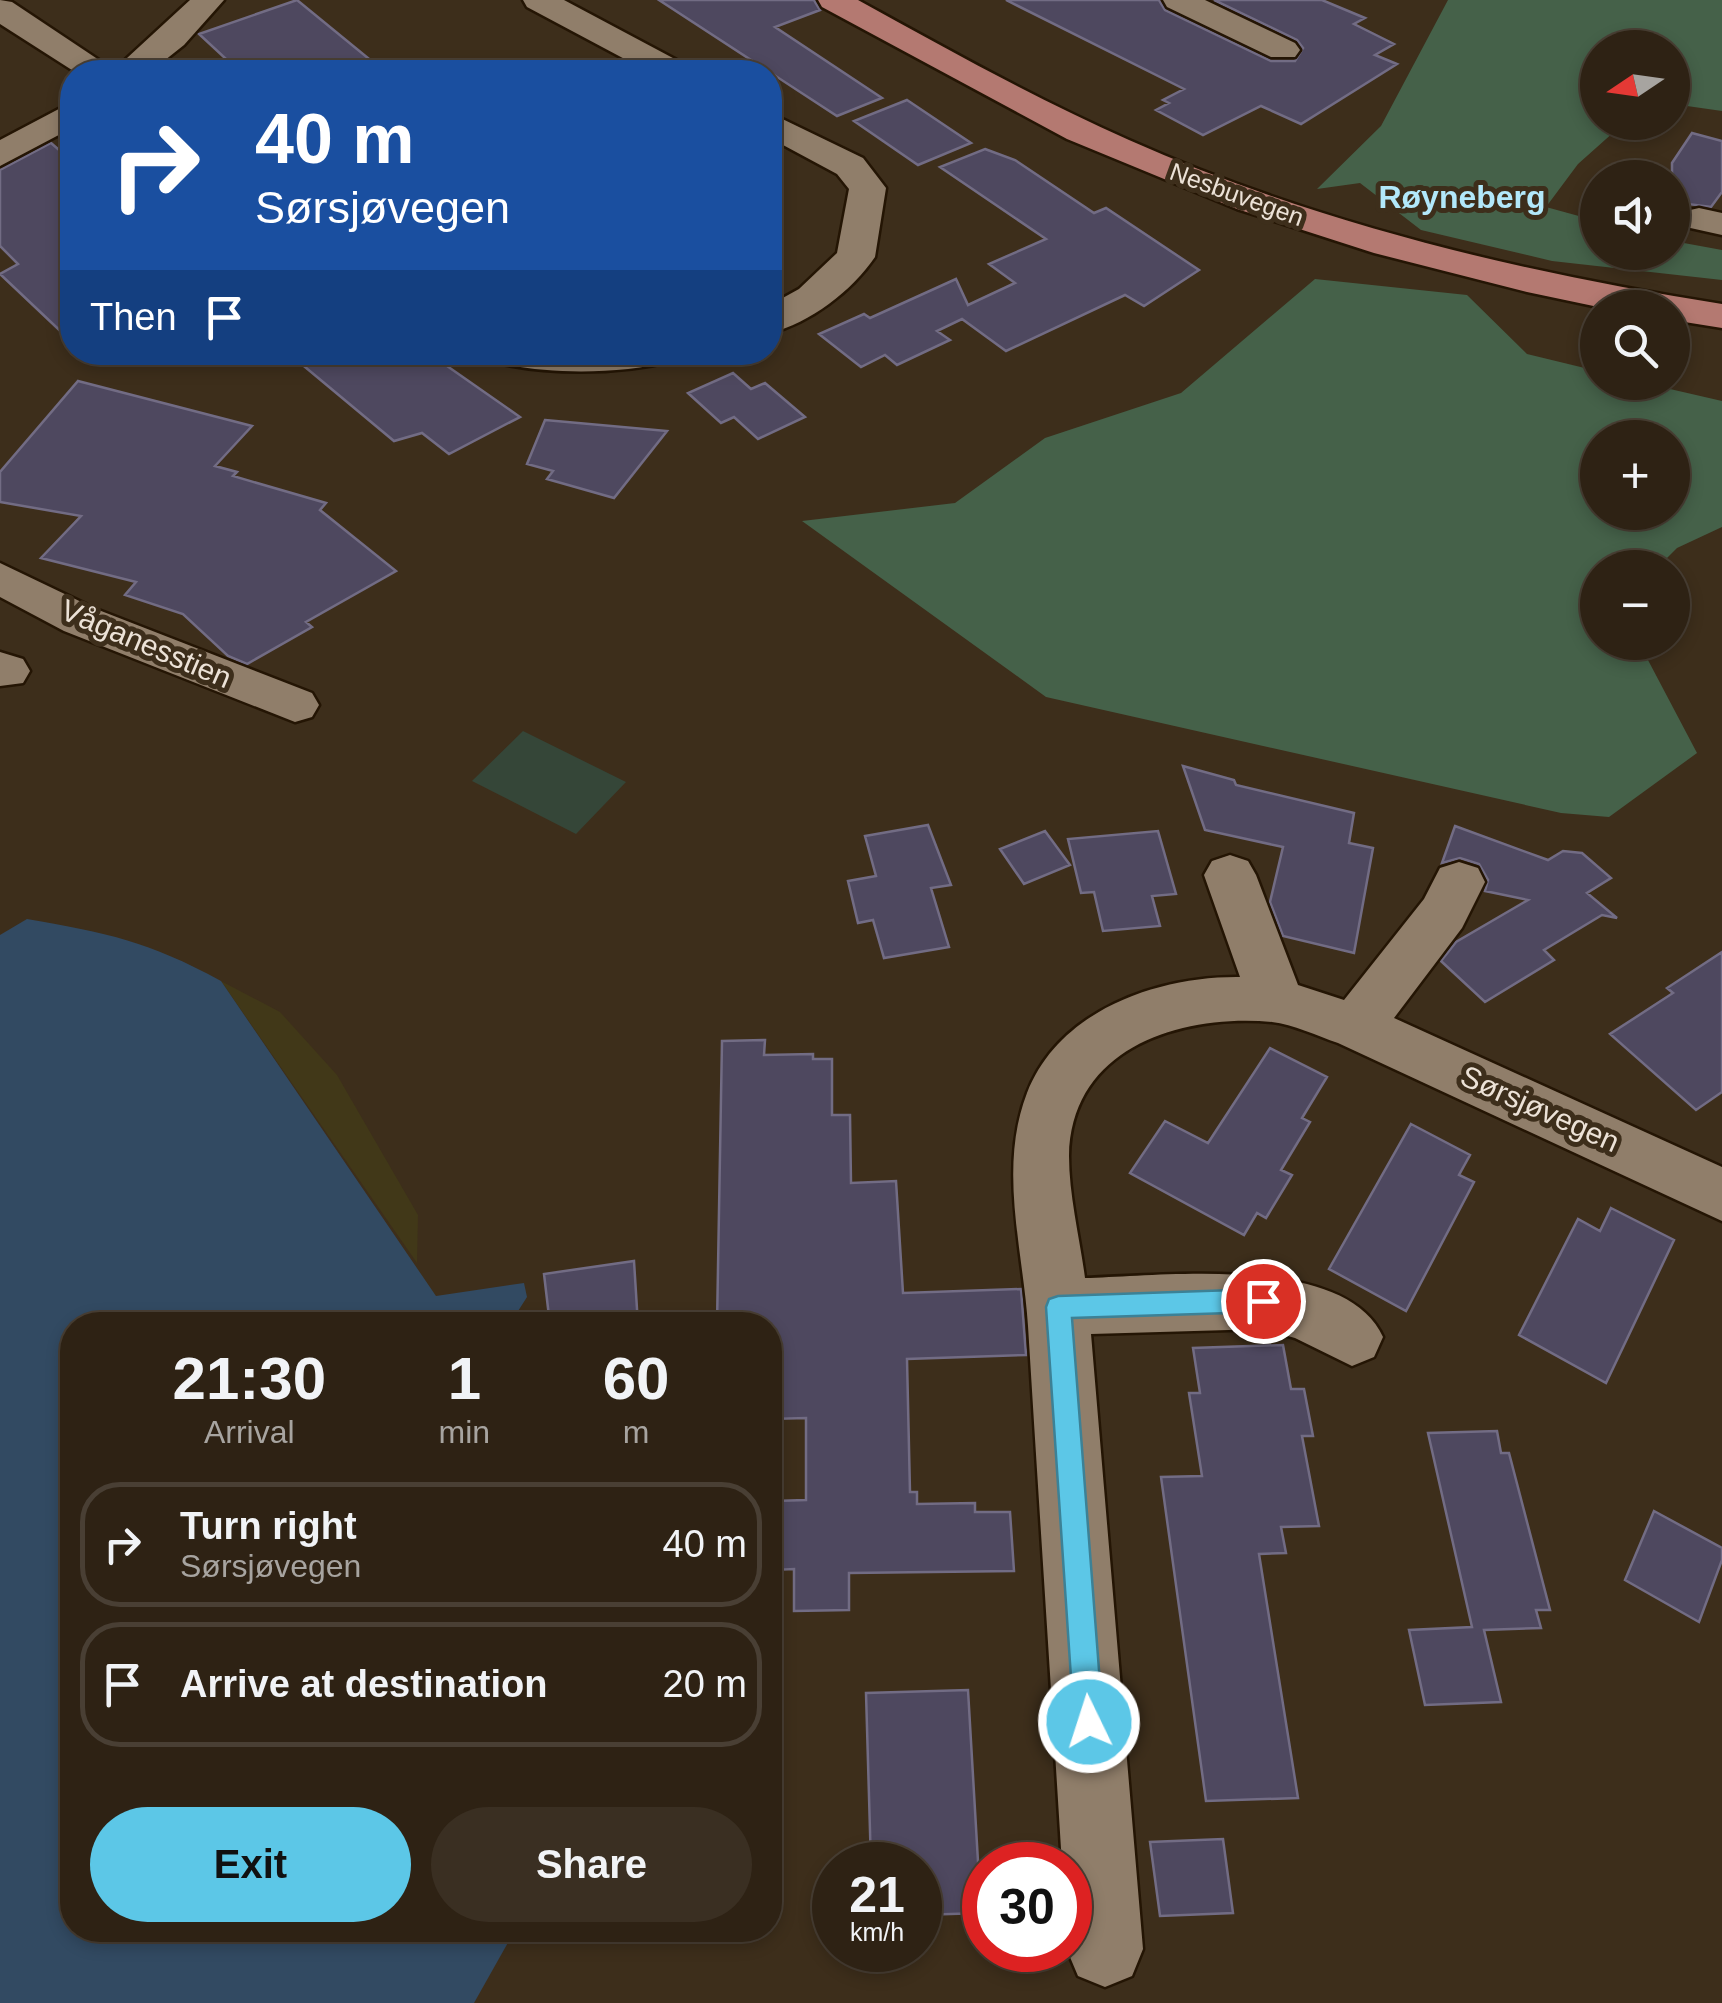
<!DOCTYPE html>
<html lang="en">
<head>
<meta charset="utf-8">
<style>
  body { margin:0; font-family:Helvetica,sans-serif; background:#3a2f22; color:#f1f3f6; height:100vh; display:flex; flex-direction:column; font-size:38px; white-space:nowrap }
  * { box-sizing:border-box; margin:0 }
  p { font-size:32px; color:#a7a4a0 }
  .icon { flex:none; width:55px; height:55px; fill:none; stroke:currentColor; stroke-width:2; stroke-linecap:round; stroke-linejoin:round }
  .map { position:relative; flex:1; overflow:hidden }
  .panel { position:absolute; left:60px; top:1312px; width:722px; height:630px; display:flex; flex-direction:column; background:#2e2214; border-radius:40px; box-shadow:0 5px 15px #0003,0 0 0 2px #493f34 }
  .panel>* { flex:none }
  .hud { position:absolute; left:60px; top:60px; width:722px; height:305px; border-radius:40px; box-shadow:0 5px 15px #0003,0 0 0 2px #493f34; background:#1a4fa0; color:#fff; overflow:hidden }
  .needle { width:65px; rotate:257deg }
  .tools { position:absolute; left:1580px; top:30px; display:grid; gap:20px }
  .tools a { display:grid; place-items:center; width:110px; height:110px; border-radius:50%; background:#2e2214; box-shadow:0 5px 15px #0003,0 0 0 2px #493f34; font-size:50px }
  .speed { position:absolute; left:812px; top:1842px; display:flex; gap:20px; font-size:50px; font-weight:700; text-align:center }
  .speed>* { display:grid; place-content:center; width:130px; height:130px; border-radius:50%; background:#2e2214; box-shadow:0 5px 15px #0003,0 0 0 2px #493f34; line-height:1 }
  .speed small { font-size:25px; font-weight:400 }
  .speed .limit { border:15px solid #d22; background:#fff; color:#111 }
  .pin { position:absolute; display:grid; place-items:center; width:85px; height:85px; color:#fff; margin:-42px; border:5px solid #fff; border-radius:50%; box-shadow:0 2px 10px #0007 }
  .me { position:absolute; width:110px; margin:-55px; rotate:356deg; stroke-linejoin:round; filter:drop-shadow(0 0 8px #0008) }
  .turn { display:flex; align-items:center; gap:35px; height:210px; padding:0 30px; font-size:45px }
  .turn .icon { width:130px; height:130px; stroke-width:2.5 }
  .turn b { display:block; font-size:70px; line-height:85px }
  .then { display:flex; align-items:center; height:95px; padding:0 30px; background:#0003; gap:20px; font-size:38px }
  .eta { display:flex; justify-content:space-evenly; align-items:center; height:170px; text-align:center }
  .eta b { font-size:60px; font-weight:600; line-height:70px }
  .primary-button { display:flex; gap:20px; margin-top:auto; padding:20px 30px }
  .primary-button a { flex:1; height:115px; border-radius:60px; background:#5cc7e7; color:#111; font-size:40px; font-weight:600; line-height:115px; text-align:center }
  .primary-button a+a { background:#3a2f22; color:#f1f3f6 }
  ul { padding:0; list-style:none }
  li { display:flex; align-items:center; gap:30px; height:125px; margin:0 20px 15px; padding:0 10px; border:5px solid #493f34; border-radius:40px }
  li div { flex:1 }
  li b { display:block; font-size:38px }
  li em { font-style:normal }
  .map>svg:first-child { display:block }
</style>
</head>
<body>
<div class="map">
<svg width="1722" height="2003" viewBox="0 0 1722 2003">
  <rect width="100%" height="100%" fill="#3d2e1b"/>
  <path fill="#354638" d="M523,731L626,782L576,834L472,781Z"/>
  <path fill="#456149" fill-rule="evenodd" d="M1448,0H1722V111L1673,104L1672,48H1598V122L1624,123L1578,164L1546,207L1597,221L1598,252H1672L1673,241L1722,250V280L1552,261L1421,230L1360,183L1317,189L1381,126Z
    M1315,279L1467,295L1527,354L1597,371L1598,382L1644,383L1722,401V527L1677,548L1658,567L1598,568V642L1639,643L1697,753L1609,817L1561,813L1046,697L802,521L955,503L1045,438L1181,393ZM1598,438H1672V512H1598Z"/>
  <path fill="#413818" d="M221,981L280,1012L337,1075L418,1215L417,1263Z"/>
  <path fill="#324a62" d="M27,919C107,933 148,941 221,981L436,1296L524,1283L527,1297L513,1319L444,1325H72V1930H515L474,2003H0V935Z"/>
  <path fill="#4e485f" stroke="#726c84" stroke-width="2.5" d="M297,0L385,72H240L199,34Z
    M659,0H814L820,10L775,27L882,98L837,116Z
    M1006,0H1159L1165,10L1271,61H1295L1303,48L1297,40L1214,0H1322L1365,18L1354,24L1394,44L1375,55L1397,64L1301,124L1261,106L1203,135L1156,110L1169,103L1163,100L1184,89Z
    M907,100L971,143L918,165L854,121Z
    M1692,133L1722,141V192L1711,207L1672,202V163Z
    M51,143L72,161V342L0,274L18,264L0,246V170Z
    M985,149L1015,160L1094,213L1106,208L1199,270L1144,306L1125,295L1006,351L962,319L937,331L950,340L897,365L885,355L861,367L819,334L864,314L870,318L956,279L968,305L1015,283L989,264L1046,239L940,167Z
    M287,352H427L520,417L449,454L422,433L394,441Z
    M733,373L751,389L765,383L805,417L758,439L734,417L721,423L688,393Z
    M78,381L252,426L215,466L237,472L233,476L326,503L320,510L396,571L306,622L312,627L247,664L228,656L183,614L125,595L136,582L41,558L81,516L0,502V472Z
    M545,420L667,431L614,498L547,479L553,471L527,464Z
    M1183,766L1234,780L1236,785L1354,813L1349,843L1373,848L1354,953L1283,936L1270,902L1283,847L1205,830Z
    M928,825L951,885L931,888L949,947L884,958L873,920L858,923L848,881L876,876L865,836Z
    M1455,826L1548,860L1563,851L1582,853L1611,878L1587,893L1617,918L1602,915L1544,950L1554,960L1485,1002L1441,961L1456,942L1528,900L1485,891L1488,880L1479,864L1460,858L1442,863Z
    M1045,831L1070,865L1024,884L1000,849Z
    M1158,831L1176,894L1152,896L1160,926L1103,931L1094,892L1081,893L1068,839Z
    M1722,952V1092L1696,1110L1610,1034L1673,993L1667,988Z
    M765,1040L764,1055L813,1054V1059H832V1115H850L851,1183L896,1181L903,1293L1021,1289L1026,1355L907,1359L910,1492H917V1504L975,1503V1512H1010L1014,1571L849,1573V1610L794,1611V1569L773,1570L774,1501L806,1500V1418L770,1419V1325H717L722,1041Z
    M1270,1048L1327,1077L1302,1118L1310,1122L1281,1170L1292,1175L1266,1218L1257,1213L1244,1235L1130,1173L1165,1121L1208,1143Z
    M1411,1124L1470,1155L1459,1175L1474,1182L1406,1311L1329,1269Z
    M1611,1208L1674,1240L1606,1383L1519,1335L1578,1219L1600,1231Z
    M634,1261L638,1325H550L544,1274Z
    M1283,1345L1291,1389H1304L1313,1436H1302L1319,1526L1281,1527L1286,1553L1259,1554L1298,1798L1206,1801L1161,1477L1202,1476L1189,1393H1200L1193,1348Z
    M1497,1431L1501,1453H1509L1550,1610H1536L1541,1628L1484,1630L1501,1702L1425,1705L1409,1630L1472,1627L1428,1433Z
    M1654,1511L1722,1548V1560L1699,1622L1625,1580Z
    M968,1690L981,1913L920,1915V1865H871L866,1693Z
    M1223,1839L1233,1913L1160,1916L1150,1842Z"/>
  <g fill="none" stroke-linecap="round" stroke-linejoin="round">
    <defs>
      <path id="minor" d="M0,0L12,2L114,70L190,0H224L184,45L150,72H75L0,24Z
        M523,0H564L686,65L691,72H649L527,7Z
        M1163,0H1205L1295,43L1300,50L1295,57H1271L1167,7Z
        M72,102V128L0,166V140Z
        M770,113L863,158L886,188L875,257C852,291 810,323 770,333V305L799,289L837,253L849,189L837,174L770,138Z
        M1699,208L1722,213V235L1686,227L1680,219L1686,211Z
        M483,352H679L673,361C616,375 546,375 489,361Z
        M0,563L96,609L312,693L319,705L312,717L295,722L64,631L0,597Z
        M0,652L23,659L30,671L23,683L0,686Z
        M1230,855L1248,861L1256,875L1298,985L1344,1000L1424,899L1440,868L1459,862L1478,868L1485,882L1462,928L1394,1018L1722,1167V1221L1338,1043C1317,1036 1293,1024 1272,1022C1181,1014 1071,1047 1069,1156C1069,1196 1080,1239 1085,1278C1162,1276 1345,1253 1383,1337L1374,1357L1352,1366L1295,1338L1263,1329L1091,1334L1143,1949L1132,1976L1105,1987L1078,1976L1067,1950L1070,1865H1062C1051,1685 1039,1506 1028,1326C1023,1249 998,1168 1027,1093C1059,1010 1158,976 1240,977L1204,875L1212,861Z"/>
      <path id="major" d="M818,0H858C947,49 1036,99 1129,140C1318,224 1519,272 1722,304V328L1672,320V308H1603L1527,292L1374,253L1237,209L1067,139L822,7Z"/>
    </defs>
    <use href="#minor" stroke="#241504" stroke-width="5"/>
    <use href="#major" stroke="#241504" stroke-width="5"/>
    <use href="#minor" fill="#907e6a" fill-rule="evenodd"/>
    <use href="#major" fill="#b47971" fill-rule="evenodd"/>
  </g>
  <path fill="#5cc7e7" stroke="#3c8196" stroke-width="2.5" d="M1263,1289L1272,1293L1276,1301L1272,1309L1263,1312L1072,1318L1103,1722L1099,1733L1089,1737L1078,1733L1074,1722L1046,1307L1049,1299L1058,1296Z"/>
  <g text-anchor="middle" stroke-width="10" stroke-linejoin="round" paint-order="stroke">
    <g font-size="25" fill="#ece2d7" stroke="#3d2e1b">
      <text transform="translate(1237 194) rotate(20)" y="9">Nesbuvegen</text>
    </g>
    <g font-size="30" fill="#ece2d7" stroke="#3d2e1b">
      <text transform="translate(146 644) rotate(23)" y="10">Våganesstien</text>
      <text transform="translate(1540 1109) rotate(24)" y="10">Sørsjøvegen</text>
    </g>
    <g font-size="32" font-weight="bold" fill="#b2e8fa" stroke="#3d2e1b">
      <text x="1462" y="208">Røyneberg</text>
    </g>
  </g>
</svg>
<div class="tools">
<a><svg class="needle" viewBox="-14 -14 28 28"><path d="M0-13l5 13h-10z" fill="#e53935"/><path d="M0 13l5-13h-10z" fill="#a7a4a0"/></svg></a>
<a><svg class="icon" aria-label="sound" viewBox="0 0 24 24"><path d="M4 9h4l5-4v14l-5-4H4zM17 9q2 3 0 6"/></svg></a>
<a><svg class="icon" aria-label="search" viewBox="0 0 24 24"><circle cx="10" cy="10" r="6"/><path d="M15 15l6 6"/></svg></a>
<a>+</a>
<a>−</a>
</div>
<div class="speed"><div>21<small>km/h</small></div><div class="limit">30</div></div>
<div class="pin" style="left:1263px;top:1301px;background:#d93025"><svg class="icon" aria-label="arrive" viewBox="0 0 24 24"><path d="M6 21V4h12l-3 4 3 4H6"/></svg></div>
<svg class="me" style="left:1089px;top:1722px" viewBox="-20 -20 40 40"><circle r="17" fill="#5cc7e7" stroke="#fff" stroke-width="3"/><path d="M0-11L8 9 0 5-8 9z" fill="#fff"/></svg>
<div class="hud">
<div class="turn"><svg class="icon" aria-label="right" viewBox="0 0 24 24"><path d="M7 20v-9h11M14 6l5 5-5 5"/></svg><div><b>40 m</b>Sørsjøvegen</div></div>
<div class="then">Then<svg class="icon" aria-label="arrive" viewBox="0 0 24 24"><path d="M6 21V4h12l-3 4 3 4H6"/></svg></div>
</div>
<section class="panel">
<div class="eta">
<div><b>21:30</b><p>Arrival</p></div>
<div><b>1</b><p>min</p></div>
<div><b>60</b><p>m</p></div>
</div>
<ul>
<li><svg class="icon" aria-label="right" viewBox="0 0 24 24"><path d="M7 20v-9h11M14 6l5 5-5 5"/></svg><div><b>Turn right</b><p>Sørsjøvegen</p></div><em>40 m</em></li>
<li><svg class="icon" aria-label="arrive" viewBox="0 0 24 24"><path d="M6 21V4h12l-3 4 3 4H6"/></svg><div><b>Arrive at destination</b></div><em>20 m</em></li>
</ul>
<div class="primary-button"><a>Exit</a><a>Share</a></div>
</section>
</div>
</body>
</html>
